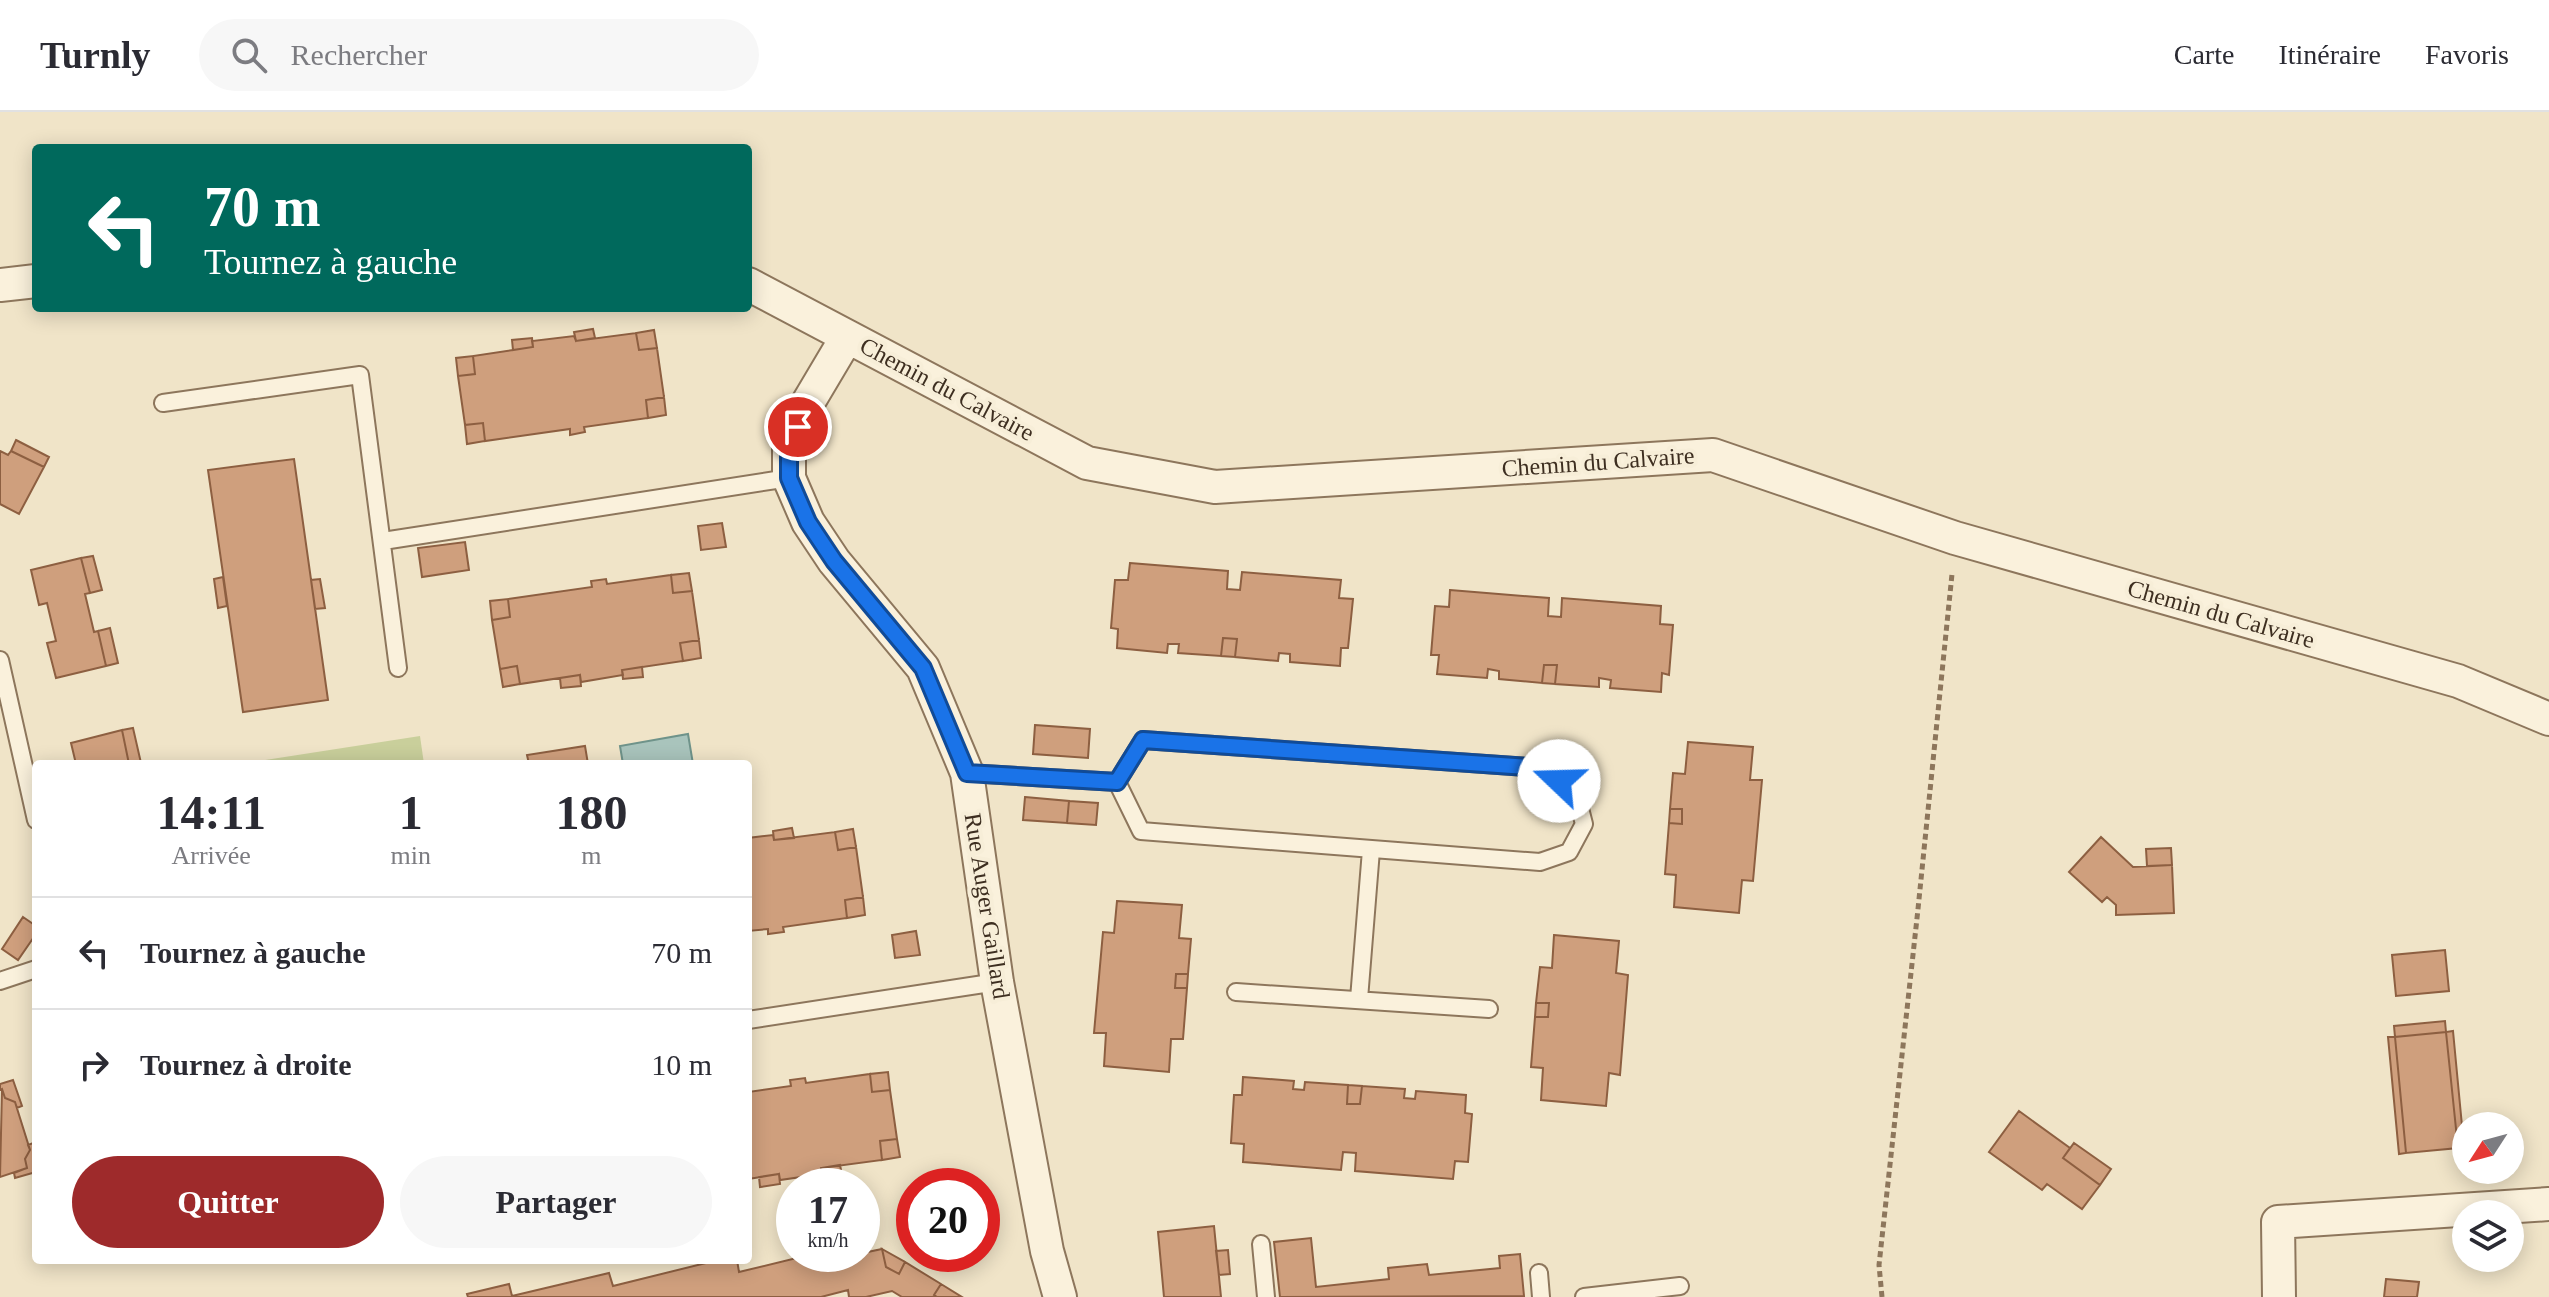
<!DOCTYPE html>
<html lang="fr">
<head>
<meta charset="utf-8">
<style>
  body { margin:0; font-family:"Times New Roman",serif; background:#f7f7f7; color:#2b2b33; height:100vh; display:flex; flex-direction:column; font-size:30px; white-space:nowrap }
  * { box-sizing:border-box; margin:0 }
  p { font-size:26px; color:#7c7c81 }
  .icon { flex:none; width:44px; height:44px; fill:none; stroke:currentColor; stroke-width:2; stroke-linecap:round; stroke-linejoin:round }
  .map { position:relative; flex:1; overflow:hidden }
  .side { position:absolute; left:32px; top:648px; width:720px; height:504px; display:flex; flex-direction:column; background:#fff; border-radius:8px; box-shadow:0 4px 20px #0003 }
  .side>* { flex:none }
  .hud { position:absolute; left:32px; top:32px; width:720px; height:168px; border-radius:8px; box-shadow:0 4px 20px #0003; background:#00695c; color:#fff; overflow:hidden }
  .needle { width:52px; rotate:234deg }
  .controls { position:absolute; left:2452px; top:1000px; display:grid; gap:16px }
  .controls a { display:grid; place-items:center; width:72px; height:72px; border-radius:50%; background:#fff; box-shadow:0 4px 20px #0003; font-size:40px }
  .speed { position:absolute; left:776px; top:1056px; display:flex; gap:16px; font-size:40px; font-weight:700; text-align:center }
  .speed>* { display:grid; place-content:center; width:104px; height:104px; border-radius:50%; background:#fff; box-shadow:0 4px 20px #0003; line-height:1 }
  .speed small { font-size:20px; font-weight:400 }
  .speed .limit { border:12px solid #d22; background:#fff; color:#111 }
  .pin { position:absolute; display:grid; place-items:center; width:68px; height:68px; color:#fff; margin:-34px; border:4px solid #fff; border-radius:50%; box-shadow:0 2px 8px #0007 }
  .me { position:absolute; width:88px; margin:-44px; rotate:291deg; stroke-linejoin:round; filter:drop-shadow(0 0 6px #0008) }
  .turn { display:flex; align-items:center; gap:28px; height:168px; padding:0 40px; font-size:36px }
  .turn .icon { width:104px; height:104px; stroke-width:2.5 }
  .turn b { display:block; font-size:56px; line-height:68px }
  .eta { display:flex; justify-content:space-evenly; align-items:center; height:136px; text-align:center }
  .eta b { font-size:48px; font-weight:600; line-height:56px }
  .cta { display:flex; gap:16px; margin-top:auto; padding:16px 40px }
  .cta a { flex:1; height:92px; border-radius:48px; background:#9e2a2b; color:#fff; font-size:32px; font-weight:600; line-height:92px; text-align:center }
  .cta a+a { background:#f7f7f7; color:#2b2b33 }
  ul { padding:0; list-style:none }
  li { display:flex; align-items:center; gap:24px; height:112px; padding:0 40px; border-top:2px solid #e1e1e2 }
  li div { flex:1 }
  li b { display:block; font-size:30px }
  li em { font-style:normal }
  header { display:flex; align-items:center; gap:48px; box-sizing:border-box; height:112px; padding:0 40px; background:#fff; border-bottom:2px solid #e1e1e2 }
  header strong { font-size:38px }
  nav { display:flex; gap:44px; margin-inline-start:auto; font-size:28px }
  .search { width:560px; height:72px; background:#f7f7f7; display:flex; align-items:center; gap:20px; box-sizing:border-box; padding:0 28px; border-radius:44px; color:#7c7c81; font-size:30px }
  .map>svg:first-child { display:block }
</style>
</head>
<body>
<header>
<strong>Turnly</strong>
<div class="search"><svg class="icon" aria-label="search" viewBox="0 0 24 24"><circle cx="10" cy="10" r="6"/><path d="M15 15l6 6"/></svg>Rechercher</div>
<nav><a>Carte</a><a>Itinéraire</a><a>Favoris</a></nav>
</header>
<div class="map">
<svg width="2549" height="1185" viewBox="0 0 2549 1185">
  <rect width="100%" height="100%" fill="#f0e4c8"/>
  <path fill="#c9cf9b" d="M420,624L424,652H239Z"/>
  <path fill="#a9c4bc" stroke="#6f938a" stroke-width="2" d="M688,622L693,652H623L620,634Z"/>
  <path fill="#cf9f7d" stroke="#8d5f41" stroke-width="2" d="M593,217L595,226L576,229L574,220Z
    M654,218L657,236L639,238L636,221Z
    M636,221L639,238L657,236L664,285L646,288L648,306L584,315L585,320L570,323V317L485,329L483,311L465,313L458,264L475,262L473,244L533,235L532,229L574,224L576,229Z
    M532,226L533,235L513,238L512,228Z
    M473,244L475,262L458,264L456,246Z
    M664,285L666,303L648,306L646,288Z
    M483,311L485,329L467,332L465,313Z
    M16,328L49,345L44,355L11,339Z
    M0,339L8,343L11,339L44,355L19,402L0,392Z
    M294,347L328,588L243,600L208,358Z
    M722,411L726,435L701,438L698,414Z
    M465,430L469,458L422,465L418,436Z
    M93,444L102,478L90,481L81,446Z
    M81,446L90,481L85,482L94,520L98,519L106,554L56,566L47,531L56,529L47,491L39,493L31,458Z
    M1130,451L1228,459L1227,477L1240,478L1242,460L1341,468L1339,486L1353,487L1348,536H1341L1340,554L1290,550V542L1279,541L1278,549L1235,545L1237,527L1223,526L1221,544L1178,541L1179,532H1168L1167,541L1117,536L1118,517L1111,516L1115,468H1128Z
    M689,461L692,479L673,481L671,463Z
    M671,463L673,481L692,479L699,528L680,531L683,549L622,558L623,563L581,570L580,563L520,572L517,554L500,557L492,508L510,505L508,487L592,475L591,469L606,467L607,472Z
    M223,465L227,494L218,496L214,467Z
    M320,467L325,496L315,497L311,468Z
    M1450,478L1549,486L1548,504L1561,505L1562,486L1661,494L1660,512L1673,513L1669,563L1662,561L1661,580L1610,576L1611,568L1599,566V575L1555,572L1557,553H1544L1542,571L1499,567V559L1488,557L1487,566L1437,562L1439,543H1431L1435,494L1449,495Z
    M508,487L510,505L492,508L490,489Z
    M110,516L118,551L106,554L98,519Z
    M1223,526L1237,527L1235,545L1221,544Z
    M699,528L701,546L683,549L680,531Z
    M1544,553H1557L1555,572L1542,571Z
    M517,554L520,572L503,575L500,557Z
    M642,555L643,565L623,567L622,558Z
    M580,563L581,574L561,576L560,566Z
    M1035,613L1090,617L1088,646L1033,642Z
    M133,616L141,651L138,652H129L122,618Z
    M122,618L129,652H76L71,631Z
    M1688,630L1753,635L1750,668H1762L1753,769L1742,768L1739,801L1674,795L1676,763L1665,762L1669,711L1682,712V697H1670L1673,661L1685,662Z
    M585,634L588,652H529L527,643Z
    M1025,685L1069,689L1067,711L1023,708Z
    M1069,689L1098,691L1096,713L1067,711Z
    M1670,697H1682V712L1669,711Z
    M792,716L794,726L774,728L773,719Z
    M853,717L856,735L838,738L835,720Z
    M835,720L838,738L856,735L863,785L845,788L847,806L783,815L784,820L768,822V817L748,819V726L773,723L774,728Z
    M2101,725L2133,755L2172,753L2174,801L2116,803V793L2107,785L2102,790L2069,760Z
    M2171,736L2172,753L2147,754L2146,737Z
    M863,785L865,803L847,806L845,788Z
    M1117,789L1182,793L1179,826L1191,827L1188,862H1176L1175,876H1187L1183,927H1171L1169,960L1104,954L1106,921H1094L1103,820L1114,821Z
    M23,805L36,814V822L18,848L2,837Z
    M916,819L920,843L895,846L892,823Z
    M1554,823L1619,829L1616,861L1628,863L1620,963L1609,961L1606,994L1541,988L1543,956L1531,955L1535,905H1548L1549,891H1536L1540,855L1552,856Z
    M2445,838L2449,879L2396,884L2392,843Z
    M1176,862H1188L1187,876H1175Z
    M1536,891H1549L1548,905H1535Z
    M2445,909L2446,920L2395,925L2394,914Z
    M2453,919L2464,1035L2458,1036L2446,920Z
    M2446,920L2458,1036L2406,1041L2395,925Z
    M2388,925H2395L2406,1041L2399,1042Z
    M888,960L890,978L872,980L870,962Z
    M870,962L872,980L890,978L897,1027L880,1029L882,1048L821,1056L822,1062L780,1068L779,1062L748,1067V980L791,974L790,968L805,966L806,971Z
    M1243,965L1294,969L1293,977L1304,978L1305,970L1348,973L1347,992H1360L1362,974L1405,977L1404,986L1415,987L1416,979L1466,983L1465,1001L1472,1002L1468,1050L1455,1049L1453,1067L1355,1059L1356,1041L1343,1040L1341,1058L1243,1050L1244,1032L1231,1031L1234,983H1242Z
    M13,968L22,994L17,996L15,990L5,986L2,977L0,978V972Z
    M1348,973L1362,974L1360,992H1347Z
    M2,977L5,986L15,990L30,1038L25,1047L27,1056L0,1065Z
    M2019,999L2070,1036L2063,1046L2100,1073L2082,1097L2047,1072L2042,1078L1989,1040Z
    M897,1027L900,1045L882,1048L880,1029Z
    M33,1031L36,1039V1060L15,1066L14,1061L27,1056L25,1047L30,1038L28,1033Z
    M2074,1031L2111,1057L2100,1073L2063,1046Z
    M840,1053L842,1063L822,1066L821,1056Z
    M779,1062L780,1072L760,1075L759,1065Z
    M1214,1114L1221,1185H1164L1158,1120Z
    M1311,1126L1316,1175L1389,1167L1388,1156L1427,1152L1429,1163L1500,1156L1499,1144L1520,1142L1524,1184L1280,1185L1274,1130Z
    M882,1137L886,1155L899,1162L905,1150L941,1172L934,1183L937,1185H902L892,1179L866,1185H849L848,1178L821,1185H468L467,1182L509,1172L512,1184L609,1161L613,1174L718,1148H737L739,1160L813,1142H838L839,1146Z
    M882,1137L905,1150L899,1162L886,1155Z
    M1228,1138L1230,1162L1219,1163L1216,1139Z
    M2386,1167L2419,1170L2417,1185H2384Z
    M941,1172L962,1185H937L934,1183Z"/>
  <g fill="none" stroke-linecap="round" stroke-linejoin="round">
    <defs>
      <path id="lane" d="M163,291L360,263L398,556
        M383,429L789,366
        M0,548L36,708
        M1143,628L1542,656L1576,681L1584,712L1569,740L1540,750L1141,719L1117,670Z
        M967,661L1117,670
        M0,869L36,857
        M1236,880L1489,897
        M1359,887L1371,738
        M748,908L997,870
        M1261,1132L1266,1185
        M1539,1161L1541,1185
        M1584,1185L1680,1174"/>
      <path id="street" d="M748,172L1087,351L1215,375L1713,343L1955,426L2458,569L2549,607
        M0,173L36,169
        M847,225L806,294L789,337V366L808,410L834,449L923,556L967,661L997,870L1047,1139L1060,1185
        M2279,1185L2278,1110L2549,1092"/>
    </defs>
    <use href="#lane" stroke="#8d765c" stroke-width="20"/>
    <use href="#street" stroke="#8d765c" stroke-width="36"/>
    <path stroke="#8d765c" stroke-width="5" stroke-dasharray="6 4" stroke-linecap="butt" d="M1882,1185L1879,1153L1918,797L1952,462"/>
    <use href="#lane" stroke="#faf1dc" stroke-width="16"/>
    <use href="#street" stroke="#faf1dc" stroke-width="32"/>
  </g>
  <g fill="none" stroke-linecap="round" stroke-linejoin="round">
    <defs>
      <path id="route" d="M798,315L789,337V366L808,410L834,449L923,556L967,661L1117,670L1143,628L1542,656L1559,669"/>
    </defs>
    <use href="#route" stroke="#114b97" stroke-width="20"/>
    <use href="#route" stroke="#1a73e8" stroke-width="14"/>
  </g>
  <g text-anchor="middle" stroke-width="8" stroke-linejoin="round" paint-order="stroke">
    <g font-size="24" fill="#3d2e20" stroke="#f7eed8">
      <text transform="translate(947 277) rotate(28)" y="8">Chemin du Calvaire</text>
      <text transform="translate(1598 350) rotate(-4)" y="8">Chemin du Calvaire</text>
      <text transform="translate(2221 502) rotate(16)" y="8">Chemin du Calvaire</text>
      <text transform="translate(987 794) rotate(81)" y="8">Rue Auger Gaillard</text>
    </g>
  </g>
</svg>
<div class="controls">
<a><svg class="needle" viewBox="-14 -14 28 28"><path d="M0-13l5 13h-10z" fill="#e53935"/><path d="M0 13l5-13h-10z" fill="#7c7c81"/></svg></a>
<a><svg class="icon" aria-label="layers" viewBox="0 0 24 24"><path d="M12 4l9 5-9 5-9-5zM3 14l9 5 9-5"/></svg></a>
</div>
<div class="speed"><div>17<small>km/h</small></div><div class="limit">20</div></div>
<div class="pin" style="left:798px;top:315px;background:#d93025"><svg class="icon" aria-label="arrive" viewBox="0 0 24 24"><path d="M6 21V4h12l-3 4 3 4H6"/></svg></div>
<svg class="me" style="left:1559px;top:669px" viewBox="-20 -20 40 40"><circle r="19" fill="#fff"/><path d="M0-13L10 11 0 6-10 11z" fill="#1a73e8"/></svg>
<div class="hud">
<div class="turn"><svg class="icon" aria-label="left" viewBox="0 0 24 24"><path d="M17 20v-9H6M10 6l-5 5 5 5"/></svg><div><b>70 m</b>Tournez à gauche</div></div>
</div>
<section class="side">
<div class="eta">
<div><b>14:11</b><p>Arrivée</p></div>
<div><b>1</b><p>min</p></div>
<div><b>180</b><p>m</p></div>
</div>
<ul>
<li><svg class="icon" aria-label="left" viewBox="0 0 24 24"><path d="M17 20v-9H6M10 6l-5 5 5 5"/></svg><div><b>Tournez à gauche</b></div><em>70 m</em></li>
<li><svg class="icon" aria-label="right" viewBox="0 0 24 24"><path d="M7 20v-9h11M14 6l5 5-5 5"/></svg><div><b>Tournez à droite</b></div><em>10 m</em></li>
</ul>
<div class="cta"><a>Quitter</a><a>Partager</a></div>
</section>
</div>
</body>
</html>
